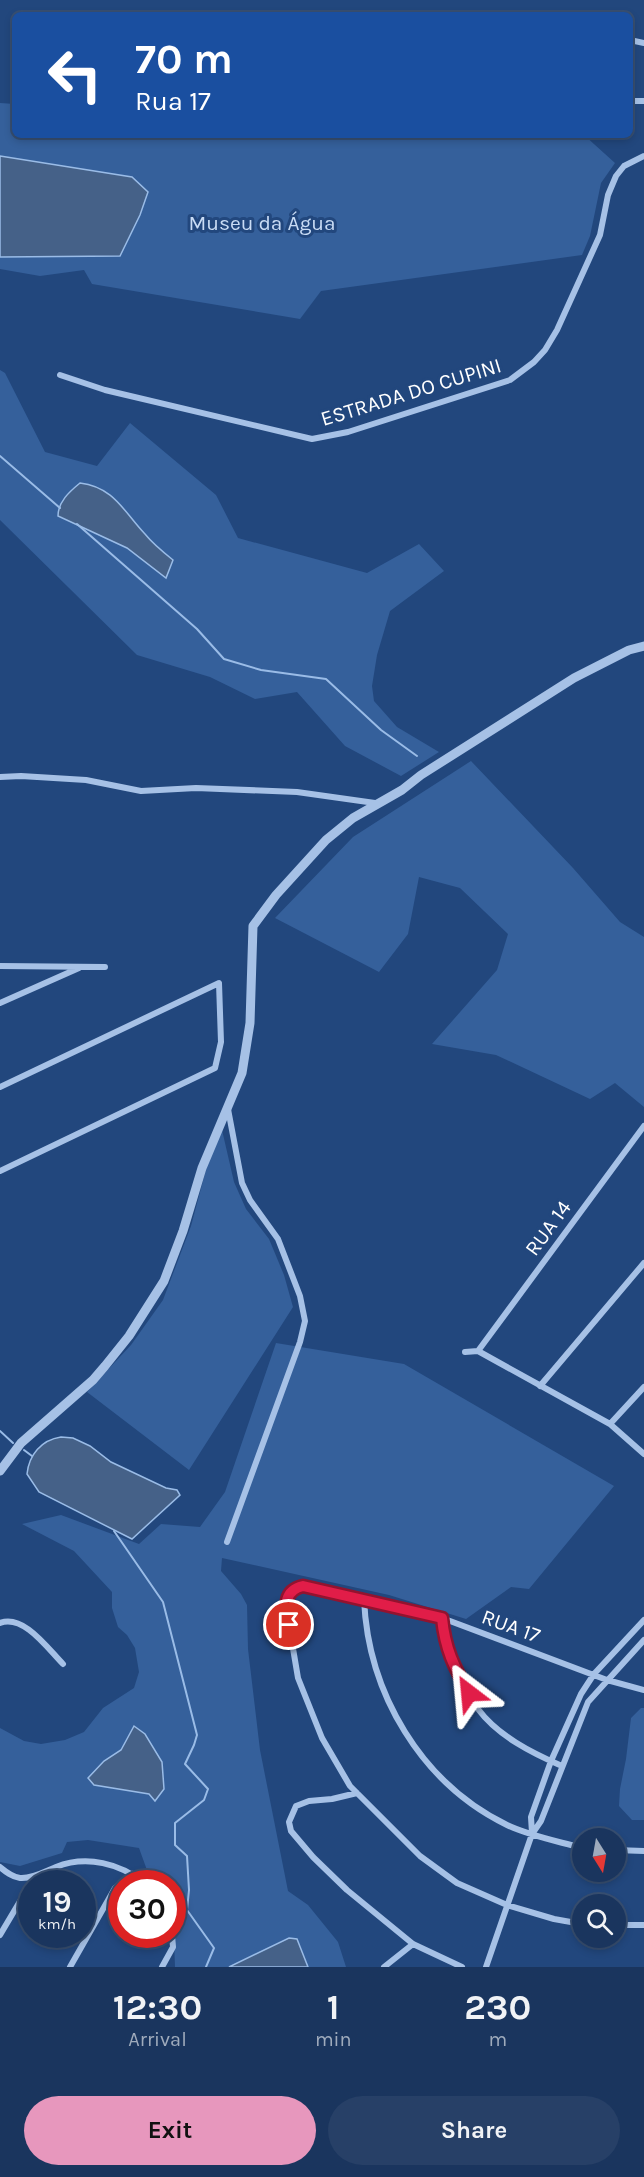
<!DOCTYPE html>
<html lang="en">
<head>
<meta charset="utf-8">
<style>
  body { margin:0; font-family:Karla,sans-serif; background:#274067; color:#f1f3f6; height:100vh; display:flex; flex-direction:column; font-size:22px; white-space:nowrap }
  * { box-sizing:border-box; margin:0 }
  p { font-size:20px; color:#9fabbc }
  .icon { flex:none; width:33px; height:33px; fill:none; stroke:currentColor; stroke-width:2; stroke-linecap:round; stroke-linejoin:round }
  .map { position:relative; height:1967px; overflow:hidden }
  .details { display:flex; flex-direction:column; background:#1a355e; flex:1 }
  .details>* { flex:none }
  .guide { position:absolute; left:12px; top:12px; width:621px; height:126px; border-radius:9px; box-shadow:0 3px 9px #0003,0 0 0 2px #385073; background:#1a4fa0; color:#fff; overflow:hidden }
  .needle { width:39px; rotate:169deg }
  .tools { position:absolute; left:572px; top:1828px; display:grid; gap:12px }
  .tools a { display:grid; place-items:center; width:54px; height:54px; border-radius:50%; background:#1a355e; box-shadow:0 3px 9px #0003,0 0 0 2px #385073; font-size:30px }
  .speed { position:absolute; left:18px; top:1870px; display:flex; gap:12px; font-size:30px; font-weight:700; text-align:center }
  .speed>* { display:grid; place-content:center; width:78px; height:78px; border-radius:50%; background:#1a355e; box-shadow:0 3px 9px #0003,0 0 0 2px #385073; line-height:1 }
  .speed small { font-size:15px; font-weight:400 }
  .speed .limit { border:9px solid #d22; background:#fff; color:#111 }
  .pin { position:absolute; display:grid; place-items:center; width:51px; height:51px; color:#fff; margin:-26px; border:3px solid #fff; border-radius:50%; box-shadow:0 2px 6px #0007 }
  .me { position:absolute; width:66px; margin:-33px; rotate:331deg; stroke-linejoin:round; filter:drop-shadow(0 0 4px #0008) }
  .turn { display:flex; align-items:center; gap:21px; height:126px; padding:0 24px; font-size:27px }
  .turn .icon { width:78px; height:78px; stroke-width:2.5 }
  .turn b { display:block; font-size:42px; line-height:51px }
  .eta { display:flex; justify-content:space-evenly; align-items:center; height:102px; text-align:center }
  .eta b { font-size:36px; font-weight:700; line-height:42px }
  .action { display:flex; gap:12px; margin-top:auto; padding:12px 24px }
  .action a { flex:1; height:69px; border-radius:36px; background:#e797bd; color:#111; font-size:24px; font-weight:700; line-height:69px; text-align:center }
  .action a+a { background:#274067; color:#f1f3f6 }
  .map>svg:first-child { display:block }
</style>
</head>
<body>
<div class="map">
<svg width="644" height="1967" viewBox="0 0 644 1967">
  <rect width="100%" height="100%" fill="#22477d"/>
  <path fill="#35609b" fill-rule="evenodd" d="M0,103L15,104V135H584L615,163L601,183L590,236L582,255L321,291L300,319L92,284L84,270L40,276L0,269Z
    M0,370L5,373L45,452L97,466L130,423L216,495L238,538L367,573L419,544L444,571L390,611L377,655L372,686L374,701L397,727L439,752L401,776L345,746L297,692L255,699L210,677L137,655L0,520Z
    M471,761L573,868L620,922L644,937V1107L615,1083L590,1099L496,1055L432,1044L497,970L508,934L460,888L419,877L408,934L379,972L275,918L353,837Z
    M222,1130L234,1182L246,1209L269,1239L284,1275L293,1307L189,1470L87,1392L131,1345L163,1300L191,1226L208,1162Z
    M276,1343L404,1364L614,1486L529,1589L511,1587L466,1619L389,1595L222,1558L221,1571L241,1594L247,1605L248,1649L260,1750L288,1891L308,1905L338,1942L346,1967H308L300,1945L289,1938L229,1967H175L172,1884H152L139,1848L88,1840L67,1842L62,1853L20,1866L0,1862V1728L24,1741L41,1744L65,1740L84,1732L103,1708L134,1688L139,1672L135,1648L127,1635L118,1627L112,1608V1592L74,1551L22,1524L61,1515L139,1544L161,1524L200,1527L225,1492ZM121,1750L155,1801L149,1794L94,1785L88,1779L104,1761Z
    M641,1708H644V1820H632L619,1806L620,1789L626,1759L631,1718Z"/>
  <path fill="#456188" stroke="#9abce7" stroke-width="1.5" d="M0,156L132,177L148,192L140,215L120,256L0,257Z
    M80,483C114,487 124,512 145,534C153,544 163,552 173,560L166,578L127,548L58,516C58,502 69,492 80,483Z
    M61,1437L73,1438L90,1446L111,1462L166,1488L177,1490L180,1495L132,1539L39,1492L27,1474C29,1455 41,1440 61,1437Z
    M134,1726L145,1734L162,1762L164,1789L155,1801L149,1794L94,1785L88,1778L104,1761L121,1750Z
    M289,1938L297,1939L308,1967H229Z"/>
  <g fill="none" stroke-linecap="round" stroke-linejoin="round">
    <path stroke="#9abce7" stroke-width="2" d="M0,456L60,508
      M77,524L197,629L224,659L261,670L326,679L381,730L417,756
      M0,1431L13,1443
      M24,1450L32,1456
      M114,1531L163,1602L197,1735L194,1745L185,1764L208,1789L204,1800L175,1823V1845L187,1856L189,1890L187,1910L214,1948L206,1967"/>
    <path stroke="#a6c1e6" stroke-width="6" d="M630,40L644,43
      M630,101H644
      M60,375L105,390L312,439L348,432L510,380L534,362L545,350L557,330L600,235L608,195L616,176L624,166L644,156
      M0,777L21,776L86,780L141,791L196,788L297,792L375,803
      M0,966L105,967
      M0,1003L79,968
      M0,1087L219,983L221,1042L215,1068L0,1171
      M478,1351L644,1126
      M465,1352L478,1351L610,1424L644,1454
      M540,1386L644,1263
      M610,1424L644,1387
      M227,1542L300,1342L305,1321L300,1296L278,1239L250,1200L242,1183L228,1109
      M364,1599C368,1693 421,1783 507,1825C530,1836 557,1841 582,1848
      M442,1618C444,1644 451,1662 464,1684C468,1692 472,1701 478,1709C498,1736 532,1753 562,1766
      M0,1623C24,1614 48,1649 63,1664
      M357,1793L332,1799L309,1801L296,1806L289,1822L291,1831L313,1857L347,1890L413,1944L462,1967
      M532,1833L531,1817L551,1761L581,1694L594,1674L644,1620
      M615,1850L644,1851
      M0,1867C6,1872 12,1877 20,1878C32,1879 46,1871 56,1867C86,1855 121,1863 145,1884
      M582,1924L554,1919L507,1905L457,1883L420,1856L350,1786L322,1738L298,1678L286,1607C288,1595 290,1589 303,1586L442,1618L607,1680L644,1690
      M615,1925H644
      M0,1935L35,1876
      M70,1967L115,1888L132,1874
      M162,1967L173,1947L172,1935
      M384,1967L413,1944
      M486,1967L532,1834L541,1821L588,1702L644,1640"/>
    <path stroke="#a6c1e6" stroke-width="9" d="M0,1471L21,1443L93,1380L105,1366L129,1336L164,1281L183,1231L202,1168L242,1073L250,1023L253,926L276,895L326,840L353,818L402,790L421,775L574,678L629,650L644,646"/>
  </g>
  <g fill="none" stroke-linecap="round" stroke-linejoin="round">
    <defs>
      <path id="route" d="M289,1625C286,1607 282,1591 303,1586L442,1618C445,1649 454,1667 469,1693"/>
    </defs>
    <use href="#route" stroke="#92132f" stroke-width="15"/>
    <use href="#route" stroke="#e11d48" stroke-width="10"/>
  </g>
  <g text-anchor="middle" stroke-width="6" stroke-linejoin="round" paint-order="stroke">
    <g font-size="21" fill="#c9dcf5" stroke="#22477d">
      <text x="262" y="230">Museu da Água</text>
    </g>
    <g font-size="21" fill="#fff" stroke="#22477d">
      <text transform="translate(411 392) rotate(-17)" y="7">ESTRADA DO CUPINI</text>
      <text transform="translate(548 1228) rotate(-54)" y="7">RUA 14</text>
      <text transform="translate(511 1626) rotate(20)" y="7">RUA 17</text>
    </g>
  </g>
</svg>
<div class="tools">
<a><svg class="needle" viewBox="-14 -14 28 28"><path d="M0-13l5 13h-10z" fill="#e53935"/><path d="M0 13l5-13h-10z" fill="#9fabbc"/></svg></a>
<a><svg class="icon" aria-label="search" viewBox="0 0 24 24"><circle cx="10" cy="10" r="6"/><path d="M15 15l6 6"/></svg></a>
</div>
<div class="speed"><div>19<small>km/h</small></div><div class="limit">30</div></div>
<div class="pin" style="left:289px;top:1625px;background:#d93025"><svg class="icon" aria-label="arrive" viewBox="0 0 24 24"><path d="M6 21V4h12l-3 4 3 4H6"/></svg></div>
<svg class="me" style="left:469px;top:1693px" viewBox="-20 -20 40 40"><path d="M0-17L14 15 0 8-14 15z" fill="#e11d48" stroke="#fff" stroke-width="4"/></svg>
<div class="guide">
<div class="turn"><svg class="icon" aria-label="left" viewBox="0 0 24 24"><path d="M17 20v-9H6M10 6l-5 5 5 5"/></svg><div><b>70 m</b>Rua 17</div></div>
</div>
</div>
<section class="details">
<div class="eta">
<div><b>12:30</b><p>Arrival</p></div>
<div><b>1</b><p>min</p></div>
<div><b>230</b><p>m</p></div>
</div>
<div class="action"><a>Exit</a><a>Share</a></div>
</section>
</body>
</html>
